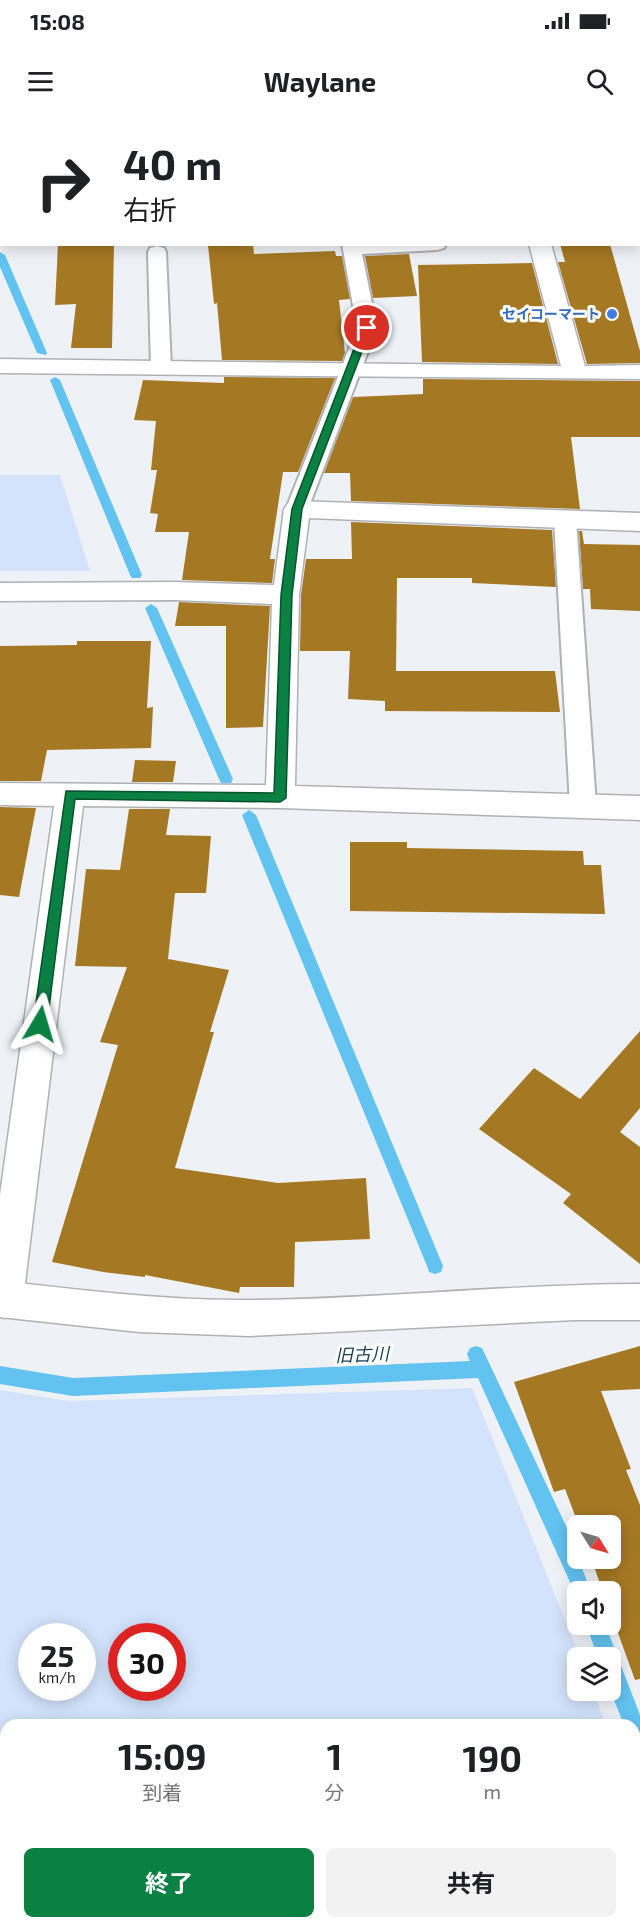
<!DOCTYPE html>
<html lang="ja">
<head>
<meta charset="utf-8">
<style>
  body { margin:0; font-family:"Exo 2","Noto Sans JP",sans-serif; background:#f2f2f2; color:#202124; height:100vh; display:flex; flex-direction:column; font-size:22px; white-space:nowrap }
  * { box-sizing:border-box; margin:0 }
  p { font-size:20px; color:#757577 }
  .icon { flex:none; width:33px; height:33px; fill:none; stroke:currentColor; stroke-width:2; stroke-linecap:round; stroke-linejoin:round }
  .map { position:relative; flex:1; overflow:hidden }
  .details { position:absolute; left:0px; top:1599px; width:640px; height:210px; display:flex; flex-direction:column; background:#fff; border-radius:18px 18px 0 0; box-shadow:0 3px 15px #0003 }
  .details>* { flex:none }
  .banner { position:absolute; left:0px; top:0px; width:640px; height:126px; box-shadow:0 3px 15px #0003; background:#fff; color:#202124; overflow:hidden }
  .needle { width:39px; rotate:127deg }
  .fabs { position:absolute; left:567px; top:1395px; display:grid; gap:12px }
  .fabs a { display:grid; place-items:center; width:54px; height:54px; border-radius:9px; background:#fff; box-shadow:0 3px 15px #0003; font-size:30px }
  .speed { position:absolute; left:18px; top:1503px; display:flex; gap:12px; font-size:30px; font-weight:700; text-align:center }
  .speed>* { display:grid; place-content:center; width:78px; height:78px; border-radius:50%; background:#fff; box-shadow:0 3px 15px #0003; line-height:1 }
  .speed small { font-size:15px; font-weight:400 }
  .speed .limit { border:9px solid #d22; background:#fff; color:#111 }
  .pin { position:absolute; display:grid; place-items:center; width:51px; height:51px; color:#fff; margin:-26px; border:3px solid #fff; border-radius:50%; box-shadow:0 2px 6px #0007 }
  .me { position:absolute; width:66px; margin:-33px; rotate:7deg; stroke-linejoin:round; filter:drop-shadow(0 0 4px #0008) }
  .turn { display:flex; align-items:center; gap:21px; height:126px; padding:0 24px; font-size:27px }
  .turn .icon { width:78px; height:78px; stroke-width:2.5 }
  .turn b { display:block; font-size:42px; line-height:51px }
  .eta { display:flex; justify-content:space-evenly; align-items:center; height:102px; text-align:center }
  .eta b { font-size:36px; font-weight:700; line-height:42px }
  .button { display:flex; gap:12px; margin-top:auto; padding:12px 24px }
  .button a { flex:1; height:69px; border-radius:9px; background:#0b8043; color:#fff; font-size:24px; font-weight:700; line-height:69px; text-align:center }
  .button a+a { background:#f2f2f2; color:#202124 }
  .status { display:flex; justify-content:space-between; align-items:center; height:42px; padding:0 30px; background:#fff; direction:ltr }
  .status svg { height:16px; fill:currentColor }
  header { display:flex; justify-content:space-between; align-items:center; height:78px; padding:0 24px; background:#fff; font-size:27px; font-weight:700 }
  .map>svg:first-child { display:block }
</style>
</head>
<body>
<div class="status"><b>15:08</b><svg viewBox="0 0 49 12"><path d="M0 12V9h3v3zM5 12V6h3v6zM10 12V3h3v9zM15 12V0h3v12zM26 1h20v11H26zM47 4h2v5h-2z"/></svg></div>
<header><svg class="icon" aria-label="menu" viewBox="0 0 24 24"><path d="M4 6h16M4 12h16M4 18h16"/></svg>Waylane<svg class="icon" aria-label="search" viewBox="0 0 24 24"><circle cx="10" cy="10" r="6"/><path d="M15 15l6 6"/></svg></header>
<div class="map">
<svg width="640" height="1809" viewBox="0 0 640 1809">
  <rect width="100%" height="100%" fill="#eef2f7"/>
  <path fill="#d2e3fb" fill-rule="evenodd" d="M0,355H60L90,451H0Z
    M472,1268L580,1537L578,1538V1570L593,1571L606,1605H6V1803H634L635,1676L640,1690V1809H0V1270L69,1281ZM32,1516H82V1568H32ZM122,1516H172V1568H122Z"/>
  <g fill="none" stroke-linecap="round" stroke-linejoin="round">
    <path fill="#62c3f1" fill-rule="evenodd" d="M0,132L5,135L47,233L46,235L37,233L0,147Z
      M55,257L60,260L142,455L140,458H132L130,455L50,260Z
      M151,484L157,488L233,659L231,663H221L219,659L145,488Z
      M249,690L256,695L443,1146L441,1152L435,1154L429,1152L427,1146L242,695Z
      M476,1226L482,1228L567,1408L591,1472H578V1480L478,1258L73,1276L0,1264V1246L73,1258L470,1241L467,1234L470,1228Z
      M586,1504H605L640,1595V1612L634,1615V1605H624L610,1570V1538H598Z"/>
  </g>
  <path fill="#a57824" d="M58,124H114L112,228H71L76,184L55,185Z
    M253,124L254,134L335,131L336,136H342L350,179L339,180L345,233L342,241L222,240L217,183L214,184L208,125Z
    M560,124H610L640,231V243L587,244L558,142H565Z
    M409,134L417,176L373,178L365,136Z
    M532,143L558,244L422,242L418,145Z
    M224,257L335,258L298,352H283L270,439H275L272,463L182,460L189,412H155L158,394L150,393L157,350H151L156,301L134,300L143,260L224,263Z
    M423,259L640,261V317H571L580,389L351,381L350,353H324L353,277L423,274Z
    M351,402L552,410L556,467L472,463V458H397L396,551H555L560,592L385,591V581L348,579L350,531H300L301,475L306,439H352Z
    M579,411H582L584,424L640,425V491L591,489L590,469H583Z
    M179,482L270,486L263,607L226,608V506H175Z
    M77,521H151L147,588L153,587L151,628L47,630L41,661H0V526L77,525Z
    M135,640L176,641L173,662H132Z
    M0,687L36,688L19,777L0,775Z
    M129,689H170L166,715L211,716L206,773H175L168,839L229,850L210,912H214L175,1048L278,1063L366,1058L370,1119L295,1122L294,1167H240L239,1173L145,1155V1157L103,1152L52,1142L118,925L100,922L127,847L75,846L86,749L120,750Z
    M350,722H407V728L583,731L584,745H601L605,794L350,791Z
    M640,911V988L620,1012L640,1027V1144L563,1083L571,1074L479,1009L534,948L580,979Z
    M640,1226V1269L601,1271L631,1349L626,1350L640,1385V1559L635,1560L610,1491V1472H603L591,1438H610V1406H579L565,1369L554,1372L514,1262Z"/>
  <g fill="none" stroke-linecap="round" stroke-linejoin="round">
    <defs>
      <path id="lane" d="M342,124H446L444,128L437,130L362,134L377,208L308,389L305,394L297,396L289,394L286,389L357,208Z
        M157,126L164,128L166,132L171,248L168,252H154L151,248L148,132L150,128Z
        M565,392L573,394L576,399L596,685L592,692L583,695L574,692L570,685L554,399L557,394Z"/>
      <path id="street" d="M497,0H517V2H497Z
        M529,124H551L585,246L640,245V259L0,253V239L561,246Z
        M297,381L640,393V411L309,398L299,475L295,666L640,676V700L280,688L83,686L23,1180L17,1193L4,1198L0,1196V1075L54,686L0,685V663L266,665L272,484L174,480L0,481V463L174,462L274,465L284,389L288,383Z"/>
      <path id="secondary" d="M0,1161C83,1170 166,1181 249,1180C380,1179 510,1164 640,1164V1200H575L249,1216L139,1212L0,1197Z"/>
    </defs>
    <use href="#lane" stroke="#aeb1b6" stroke-width="4"/>
    <use href="#street" stroke="#aeb1b6" stroke-width="3"/>
    <use href="#secondary" stroke="#aeb1b6" stroke-width="3"/>
    <use href="#lane" fill="#fff" fill-rule="evenodd"/>
    <use href="#street" fill="#fff" fill-rule="evenodd"/>
    <use href="#secondary" fill="#fff" fill-rule="evenodd"/>
  </g>
  <path fill="#0b8043" stroke="#07532c" stroke-width="1.5" d="M367,205L371,208L302,389L292,475L286,678L280,682L75,679L47,904L45,908H35L33,904L66,671L274,673L281,475L292,389L362,208Z"/>
  <circle fill="#3f7fe0" stroke="#fff" stroke-width="2" cx="612" cy="194" r="6"/>
  <g text-anchor="middle" stroke-width="6" stroke-linejoin="round" paint-order="stroke">
    <g font-size="14" font-weight="bold" fill="#366cbe" stroke="#fff" text-anchor="end">
      <text x="600" y="199">セイコーマート</text>
    </g>
    <g font-size="18" font-style="italic" fill="#184356" stroke="#fff">
      <text transform="translate(362 1235) rotate(-2)" y="6">旧古川</text>
    </g>
  </g>
</svg>
<div class="fabs">
<a><svg class="needle" viewBox="-14 -14 28 28"><path d="M0-13l5 13h-10z" fill="#e53935"/><path d="M0 13l5-13h-10z" fill="#757577"/></svg></a>
<a><svg class="icon" aria-label="sound" viewBox="0 0 24 24"><path d="M4 9h4l5-4v14l-5-4H4zM17 9q2 3 0 6"/></svg></a>
<a><svg class="icon" aria-label="layers" viewBox="0 0 24 24"><path d="M12 4l9 5-9 5-9-5zM3 14l9 5 9-5"/></svg></a>
</div>
<div class="speed"><div>25<small>km/h</small></div><div class="limit">30</div></div>
<div class="pin" style="left:367px;top:208px;background:#d93025"><svg class="icon" aria-label="arrive" viewBox="0 0 24 24"><path d="M6 21V4h12l-3 4 3 4H6"/></svg></div>
<svg class="me" style="left:40px;top:904px" viewBox="-20 -20 40 40"><path d="M0-17L14 15 0 8-14 15z" fill="#0b8043" stroke="#fff" stroke-width="4"/></svg>
<div class="banner">
<div class="turn"><svg class="icon" aria-label="right" viewBox="0 0 24 24"><path d="M7 20v-9h11M14 6l5 5-5 5"/></svg><div><b>40 m</b>右折</div></div>
</div>
<section class="details">
<div class="eta">
<div><b>15:09</b><p>到着</p></div>
<div><b>1</b><p>分</p></div>
<div><b>190</b><p>m</p></div>
</div>
<div class="button"><a>終了</a><a>共有</a></div>
</section>
</div>
</body>
</html>
